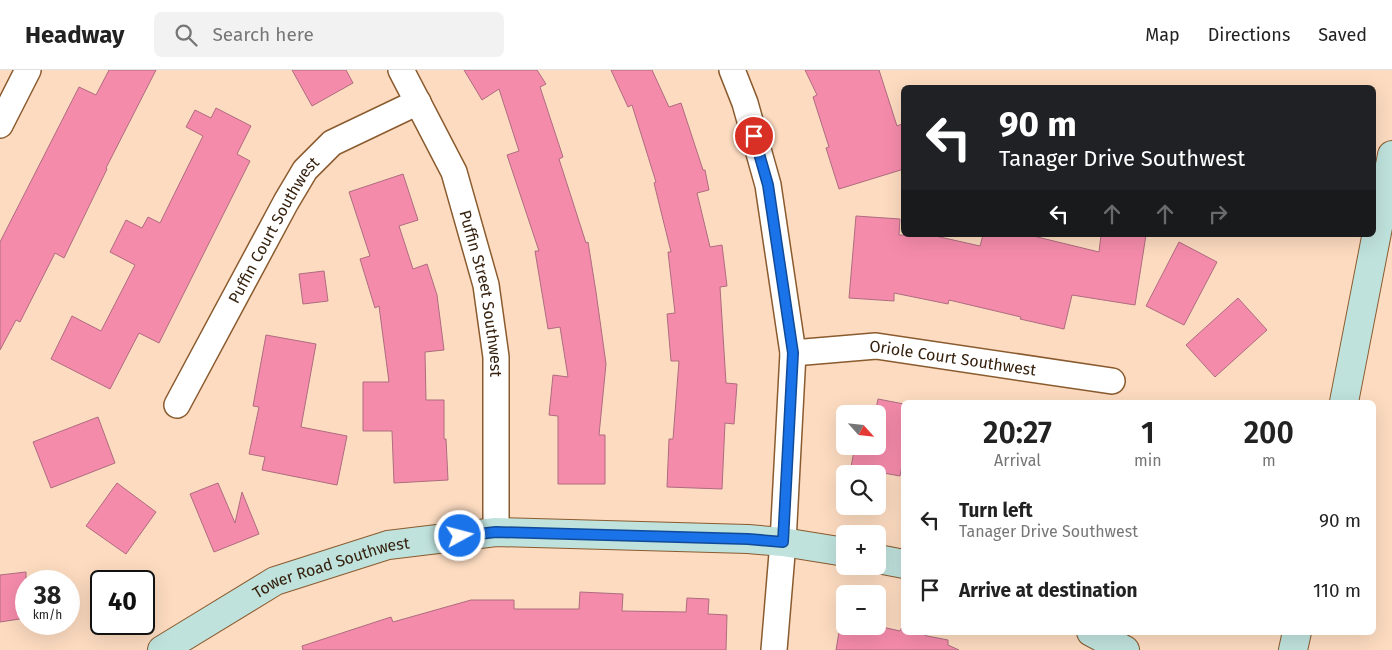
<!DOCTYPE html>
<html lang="en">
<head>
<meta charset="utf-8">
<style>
  body { margin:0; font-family:"Fira Sans",sans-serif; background:#f2f2f2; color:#222; height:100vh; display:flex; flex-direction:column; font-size:19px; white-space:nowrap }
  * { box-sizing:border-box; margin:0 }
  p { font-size:16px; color:#767676 }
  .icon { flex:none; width:28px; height:28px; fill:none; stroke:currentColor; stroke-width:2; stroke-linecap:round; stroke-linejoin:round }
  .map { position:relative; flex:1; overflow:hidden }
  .sheet { position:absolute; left:901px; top:330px; width:475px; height:235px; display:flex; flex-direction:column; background:#fff; border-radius:8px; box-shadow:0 5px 20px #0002 }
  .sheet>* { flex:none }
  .top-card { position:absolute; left:901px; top:15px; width:475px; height:152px; border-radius:8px; box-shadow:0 5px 20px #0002; background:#202124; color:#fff; overflow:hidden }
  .needle { width:32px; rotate:117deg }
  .tools { position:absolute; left:836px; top:335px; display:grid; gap:10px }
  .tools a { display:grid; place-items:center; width:50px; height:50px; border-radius:8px; background:#fff; box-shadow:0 5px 20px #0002; font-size:25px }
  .speed { position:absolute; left:15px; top:500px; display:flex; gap:10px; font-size:25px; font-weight:700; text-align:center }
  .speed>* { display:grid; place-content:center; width:65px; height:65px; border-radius:50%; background:#fff; box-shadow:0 5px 20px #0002; line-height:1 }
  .speed small { font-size:12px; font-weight:400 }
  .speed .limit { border:2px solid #111; border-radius:8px; background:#fff; color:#111 }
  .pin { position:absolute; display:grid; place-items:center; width:42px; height:42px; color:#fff; margin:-21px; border:2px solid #fff; border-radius:50%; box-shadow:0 1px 5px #0007 }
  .me { position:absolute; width:55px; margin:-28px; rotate:83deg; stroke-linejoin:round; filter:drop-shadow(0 0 4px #0008) }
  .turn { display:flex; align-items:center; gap:18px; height:105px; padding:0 15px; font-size:22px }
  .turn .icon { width:65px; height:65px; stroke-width:2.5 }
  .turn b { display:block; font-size:35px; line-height:42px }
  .lanes { display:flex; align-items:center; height:48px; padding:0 15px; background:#0003; justify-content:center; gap:25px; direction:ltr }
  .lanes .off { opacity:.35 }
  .eta { display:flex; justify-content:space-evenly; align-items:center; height:85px; text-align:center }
  .eta b { font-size:30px; font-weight:600; line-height:35px }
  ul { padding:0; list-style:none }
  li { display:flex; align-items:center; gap:15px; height:70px; padding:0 15px }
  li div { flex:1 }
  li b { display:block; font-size:19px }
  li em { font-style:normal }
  header { display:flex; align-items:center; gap:30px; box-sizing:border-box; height:70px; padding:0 25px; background:#fff; border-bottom:1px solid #e0e0e0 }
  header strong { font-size:24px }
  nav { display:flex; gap:28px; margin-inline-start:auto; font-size:18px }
  .search { width:350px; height:45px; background:#f2f2f2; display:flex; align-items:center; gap:12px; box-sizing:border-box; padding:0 18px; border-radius:8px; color:#767676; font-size:19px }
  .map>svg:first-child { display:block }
</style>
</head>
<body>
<header>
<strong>Headway</strong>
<div class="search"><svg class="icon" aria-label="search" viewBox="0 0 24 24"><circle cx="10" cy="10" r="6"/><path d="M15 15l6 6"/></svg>Search here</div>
<nav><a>Map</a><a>Directions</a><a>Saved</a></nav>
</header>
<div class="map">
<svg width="1392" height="580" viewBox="0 0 1392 580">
  <rect width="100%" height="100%" fill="#fcdbc0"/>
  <path fill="#f58bab" stroke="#ae6c7f" d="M109,0H156L106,98L107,99L64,188L55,183L20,252L16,250L0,280V172L79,17L96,25Z
    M292,0H346L353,13L312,36Z
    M464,0H537L546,14L540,17L563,87L559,89L586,173L588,172L596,222L606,294L599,365H605V414H558V346L549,345L553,305L568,307L560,257L548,259L535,181H539L507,85L519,81L499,19L482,30Z
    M611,0H652L669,37L681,33L703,100H705L709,120L697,123L710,177L722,175L727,216L720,217L726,313L737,314L734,354L725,353L722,419L667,417L669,369H673L679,291H671L667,244L675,243L668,182H671L654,113L656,112L632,35L628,37Z
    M805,0H879L897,56L904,53V99L839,119L826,78L829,77L813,27L817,25Z
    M216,38L251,56L237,84L250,91L159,273L139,263L110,319L51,289L72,246L101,261L135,195L110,182L126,150L142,158L148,147L160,153L203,66L186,57L195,40L211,48Z
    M403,104L418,150L399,156L413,199L427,194L437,225L444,280L425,282L426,330H444V369H446L448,410L394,413L392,361H363V312H389L379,236L375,238L360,189L370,186L349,122Z
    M856,146L900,149L899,165H931L980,176L983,165H1029L1099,182L1101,165H1146L1135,235L1072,225L1064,259L1020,249L1021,247L949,230L948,234L894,223V231L849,228Z
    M1179,172L1217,192L1184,255L1146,236Z
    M324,201L328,231L303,234L299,204Z
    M1238,228L1267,260L1215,307L1186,275Z
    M266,265L316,274L301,357L347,366L337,415L262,400L265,387L249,384L259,337L253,336Z
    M878,329L904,334V386L900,406L851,397L855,376H878V344H875Z
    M98,347L115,393L51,418L33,372Z
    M117,413L156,442L126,484L86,456Z
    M218,413L235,453L242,422L259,464L214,482L190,424Z
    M26,502V548L0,552V505Z
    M580,522L623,524L622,541L686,542L687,528L709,529L708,544L727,545L726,580H303L302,576L391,547L393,552L471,530H514V539H579Z
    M903,555L904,562H919L927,566L948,570V575L959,580H836L840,556H878L900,561Z"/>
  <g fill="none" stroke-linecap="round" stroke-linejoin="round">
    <defs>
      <g id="street">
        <path id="s1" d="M401,0L454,102L486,215L496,287V462"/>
        <path d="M732,0L745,33L768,115L793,283L783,472L774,580"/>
        <path d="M0,55L28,0"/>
        <path id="s2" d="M793,283L876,276L1112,311"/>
        <path id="s3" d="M177,335L286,132L305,100L332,73L418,32"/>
      </g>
      <g id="secondary">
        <path d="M1344,332L1392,85"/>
        <path d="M878,489L904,494"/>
        <path d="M1091,562L1125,580"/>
        <path id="s4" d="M162,580L275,511L388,475L496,462L748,469L783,472L845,482"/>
        <path d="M1293,580L1297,562"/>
      </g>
    </defs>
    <use href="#street" stroke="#8a5b2f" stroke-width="28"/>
    <use href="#secondary" stroke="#8a5b2f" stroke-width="30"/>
    <use href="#street" stroke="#fff" stroke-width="25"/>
    <use href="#secondary" stroke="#bfe2dd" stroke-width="28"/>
  </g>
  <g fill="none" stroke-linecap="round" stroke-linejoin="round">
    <defs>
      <path id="route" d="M460,466L496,462L748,469L783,472L793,283L768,115L754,66"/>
    </defs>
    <use href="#route" stroke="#114b97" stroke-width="12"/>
    <use href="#route" stroke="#1a73e8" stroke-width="9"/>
  </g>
  <g text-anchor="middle" stroke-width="4.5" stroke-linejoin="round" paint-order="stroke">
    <g font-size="16" fill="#36220f" stroke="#fcdbc0">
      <text dy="6" stroke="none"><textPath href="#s3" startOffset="200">Puffin Court Southwest</textPath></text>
      <text dy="6" stroke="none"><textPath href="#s1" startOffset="240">Puffin Street Southwest</textPath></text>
      <text dy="6" stroke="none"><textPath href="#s2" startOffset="161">Oriole Court Southwest</textPath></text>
      <text dy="6" stroke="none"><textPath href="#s4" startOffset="190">Tower Road Southwest</textPath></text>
    </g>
  </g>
</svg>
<div class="tools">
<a><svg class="needle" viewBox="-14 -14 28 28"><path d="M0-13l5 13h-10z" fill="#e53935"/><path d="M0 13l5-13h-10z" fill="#767676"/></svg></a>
<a><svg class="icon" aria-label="search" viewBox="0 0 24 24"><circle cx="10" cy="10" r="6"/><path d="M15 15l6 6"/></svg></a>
<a>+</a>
<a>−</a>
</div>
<div class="speed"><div>38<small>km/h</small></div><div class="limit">40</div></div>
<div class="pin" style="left:754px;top:66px;background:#d93025"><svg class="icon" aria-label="arrive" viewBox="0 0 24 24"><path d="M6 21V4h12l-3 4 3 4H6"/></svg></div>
<svg class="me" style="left:460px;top:466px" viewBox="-20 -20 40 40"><circle r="17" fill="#1a73e8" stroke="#fff" stroke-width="3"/><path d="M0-11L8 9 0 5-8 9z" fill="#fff"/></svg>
<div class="top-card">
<div class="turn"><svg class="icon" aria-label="left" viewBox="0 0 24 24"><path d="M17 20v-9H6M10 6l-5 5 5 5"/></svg><div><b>90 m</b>Tanager Drive Southwest</div></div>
<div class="lanes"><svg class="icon" aria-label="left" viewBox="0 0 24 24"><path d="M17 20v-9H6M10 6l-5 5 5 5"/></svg><svg class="icon off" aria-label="ahead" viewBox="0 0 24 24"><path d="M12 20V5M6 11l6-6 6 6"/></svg><svg class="icon off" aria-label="ahead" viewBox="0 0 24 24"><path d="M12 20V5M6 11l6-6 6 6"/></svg><svg class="icon off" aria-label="right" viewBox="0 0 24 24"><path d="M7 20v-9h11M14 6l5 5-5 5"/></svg></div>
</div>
<section class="sheet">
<div class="eta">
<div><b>20:27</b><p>Arrival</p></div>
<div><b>1</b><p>min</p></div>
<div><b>200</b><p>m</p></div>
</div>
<ul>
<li><svg class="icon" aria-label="left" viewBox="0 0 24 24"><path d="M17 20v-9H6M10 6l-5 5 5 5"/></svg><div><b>Turn left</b><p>Tanager Drive Southwest</p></div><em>90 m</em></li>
<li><svg class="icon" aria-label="arrive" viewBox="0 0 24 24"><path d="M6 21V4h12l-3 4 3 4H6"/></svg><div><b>Arrive at destination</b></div><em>110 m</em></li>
</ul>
</section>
</div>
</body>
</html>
